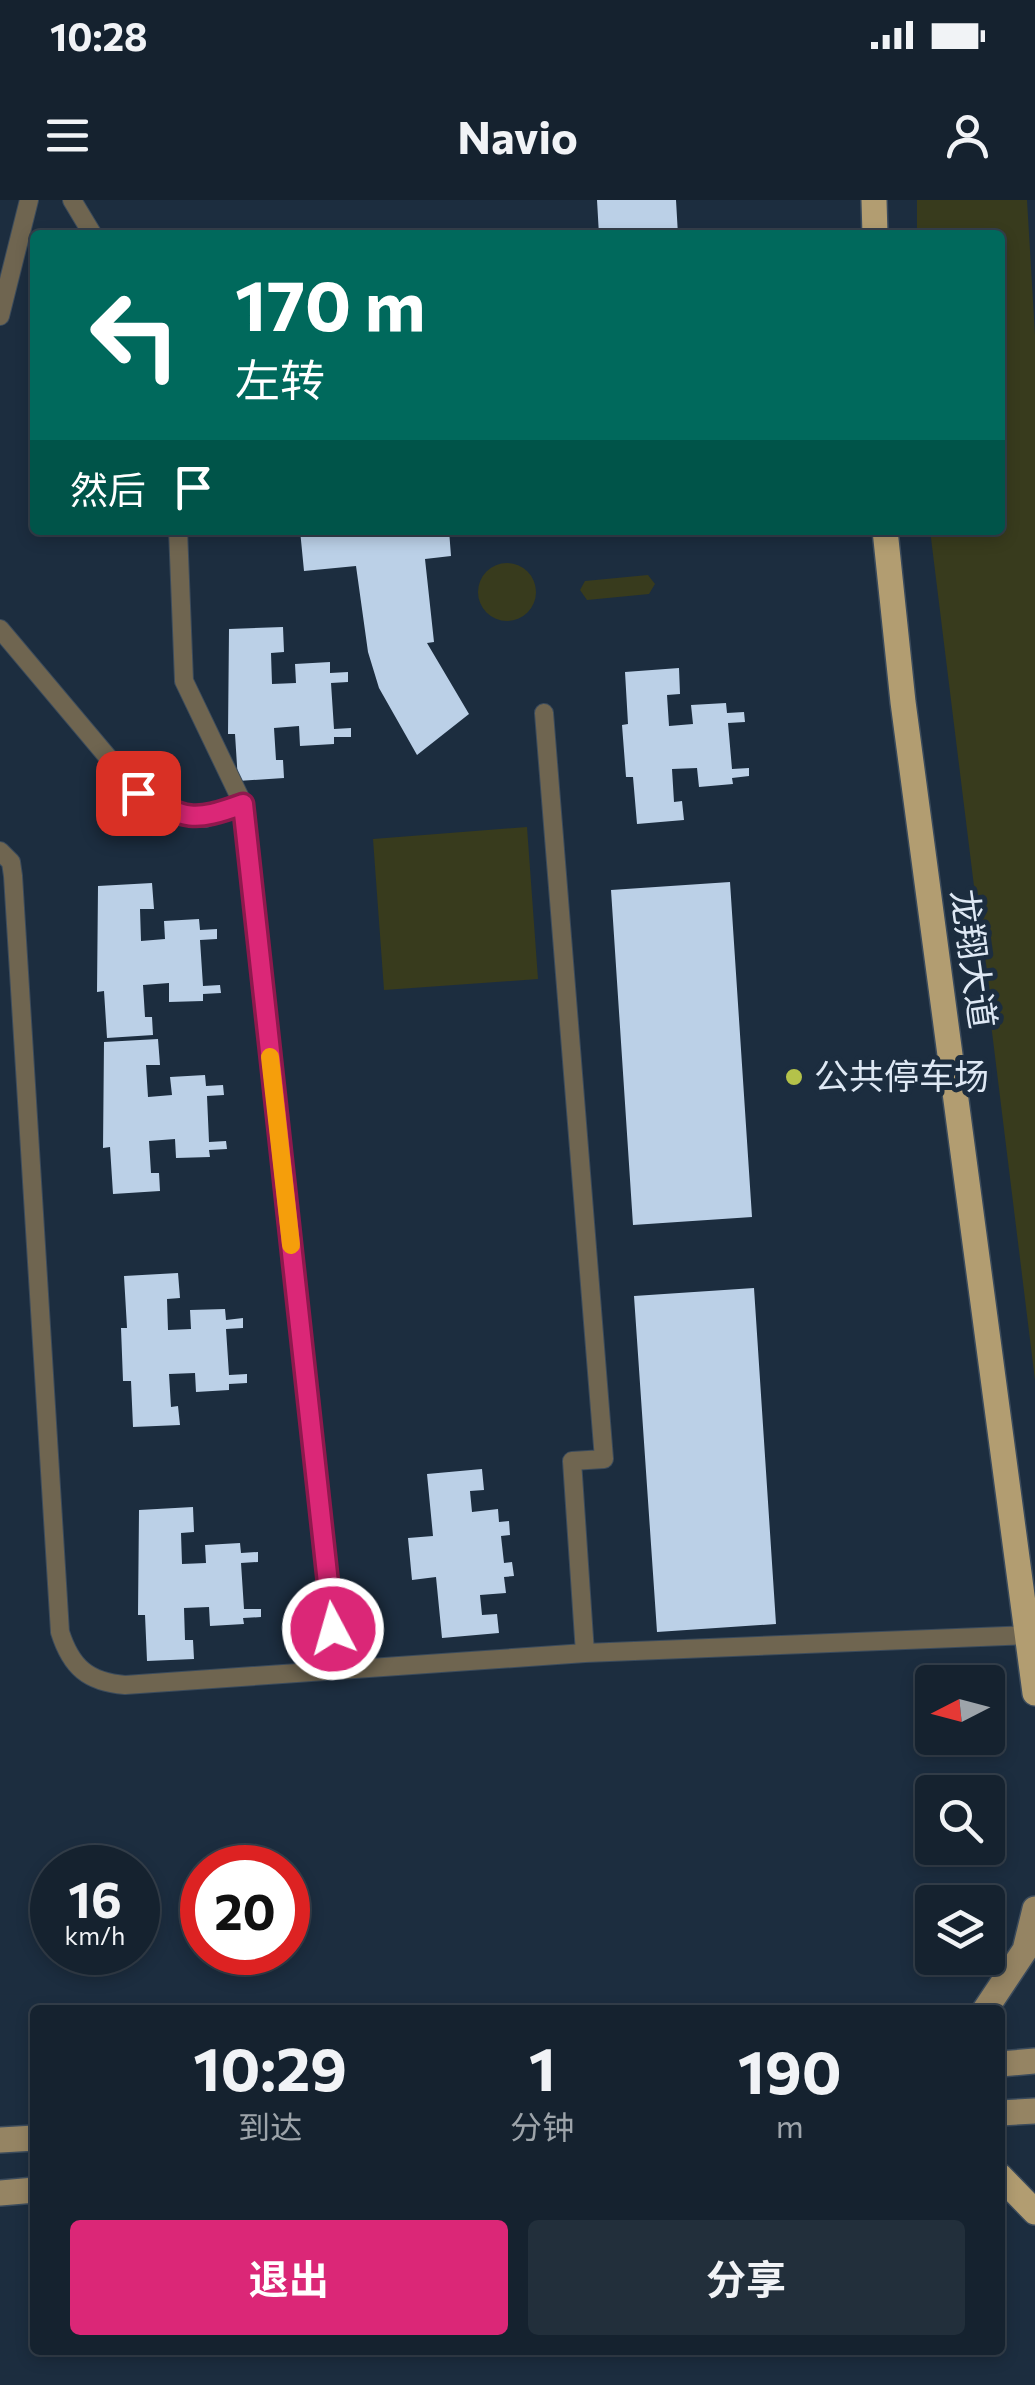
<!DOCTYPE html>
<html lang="zh">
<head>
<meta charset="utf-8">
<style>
  body { margin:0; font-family:Commissioner,"Noto Sans SC",sans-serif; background:#222f3b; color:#f1f3f6; height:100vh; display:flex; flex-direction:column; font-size:38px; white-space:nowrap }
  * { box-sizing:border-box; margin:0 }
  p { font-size:32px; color:#9da4aa }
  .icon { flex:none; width:55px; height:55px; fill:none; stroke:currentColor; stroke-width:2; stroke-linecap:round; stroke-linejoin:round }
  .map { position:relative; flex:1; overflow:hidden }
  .details { position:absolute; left:30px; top:1805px; width:975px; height:350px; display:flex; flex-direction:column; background:#15222f; border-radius:10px; box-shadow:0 5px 15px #0003,0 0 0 2px #343f4b }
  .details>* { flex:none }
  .guide { position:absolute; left:30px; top:30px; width:975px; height:305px; border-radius:10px; box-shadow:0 5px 15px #0003,0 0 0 2px #343f4b; background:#00695c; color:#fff; overflow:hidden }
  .needle { width:65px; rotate:264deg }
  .tools { position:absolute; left:915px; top:1465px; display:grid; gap:20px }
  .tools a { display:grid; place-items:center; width:90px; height:90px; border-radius:10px; background:#15222f; box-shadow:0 5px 15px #0003,0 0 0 2px #343f4b; font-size:50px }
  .speed { position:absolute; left:30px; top:1645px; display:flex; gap:20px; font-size:50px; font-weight:700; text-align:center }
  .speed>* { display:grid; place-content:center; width:130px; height:130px; border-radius:50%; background:#15222f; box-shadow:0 5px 15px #0003,0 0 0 2px #343f4b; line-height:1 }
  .speed small { font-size:25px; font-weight:400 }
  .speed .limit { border:15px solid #d22; background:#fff; color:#111 }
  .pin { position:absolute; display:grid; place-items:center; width:85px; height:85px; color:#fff; margin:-42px; border-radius:20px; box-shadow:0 5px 15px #0006 }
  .me { position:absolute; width:110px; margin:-55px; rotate:354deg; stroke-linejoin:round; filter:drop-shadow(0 0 8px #0008) }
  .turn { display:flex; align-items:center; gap:35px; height:210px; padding:0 40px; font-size:45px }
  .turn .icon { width:130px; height:130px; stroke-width:2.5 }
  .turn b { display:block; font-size:70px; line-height:85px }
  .then { display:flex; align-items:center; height:95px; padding:0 40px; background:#0003; gap:20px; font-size:38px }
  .eta { display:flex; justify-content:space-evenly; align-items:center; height:170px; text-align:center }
  .eta b { font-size:60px; font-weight:700; line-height:70px }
  .primary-button { display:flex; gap:20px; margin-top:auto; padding:20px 40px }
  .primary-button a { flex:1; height:115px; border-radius:10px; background:#db2777; color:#fff; font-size:40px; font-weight:700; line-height:115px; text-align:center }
  .primary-button a+a { background:#222f3b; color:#f1f3f6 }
  .status { display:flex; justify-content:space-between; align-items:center; height:70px; padding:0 50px; background:#15222f; direction:ltr }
  .status svg { height:28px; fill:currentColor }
  header { display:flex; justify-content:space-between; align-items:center; height:130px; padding:0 40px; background:#15222f; font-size:45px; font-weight:700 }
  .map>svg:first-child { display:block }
</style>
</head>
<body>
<div class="status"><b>10:28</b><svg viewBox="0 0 49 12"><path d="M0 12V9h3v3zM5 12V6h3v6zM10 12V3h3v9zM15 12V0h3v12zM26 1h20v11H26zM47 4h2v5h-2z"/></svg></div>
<header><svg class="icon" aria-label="menu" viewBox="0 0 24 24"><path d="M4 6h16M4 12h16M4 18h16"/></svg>Navio<svg class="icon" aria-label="person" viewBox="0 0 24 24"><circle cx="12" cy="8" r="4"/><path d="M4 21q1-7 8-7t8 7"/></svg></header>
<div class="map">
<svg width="1035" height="2185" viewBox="0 0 1035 2185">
  <rect width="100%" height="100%" fill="#1c2d3f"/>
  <path fill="#383b1d" d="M917,0H1027L1035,135V1180L930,330H1000V35H917Z
    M478 392a29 29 0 1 1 58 0a29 29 0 1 1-58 0Z
    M648,375L655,384L649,394L587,400L580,390L585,381Z
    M527,627L538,779L384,790L373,639Z"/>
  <path fill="#bbd0e7" d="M597,0H676L678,35H599Z
    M300,330H449L451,356L425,359L434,442L427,443L469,514L417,555L379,488L368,452L356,366L304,371Z
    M283,427L284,452L271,453L272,484L296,483L295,464L330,462V473L348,472V482L331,483L334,529L351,528V537H334V544L300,546L299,526L274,528L276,560H283L284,578L238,581L235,534H228L229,429Z
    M679,468L680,494L667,495L669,526L693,524L691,505L726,503L727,513L744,512L745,522L728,523L732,569L749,568V576L732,578L733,584L699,587L697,568L672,569L674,602L682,601L684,620L637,624L633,577H626L622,525L628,524L625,472Z
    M730,682L752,1017L633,1025L611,690Z
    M152,683L154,709H140L141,741L165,739L164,721L199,719L200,730L217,729V739L200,740L203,786L220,785L221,793L203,794V801L169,802V783L143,785L145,817H152L153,835L107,838L104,791L97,792L98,686Z
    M158,839L160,865H146L148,897L172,895L170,877L205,875L206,886L223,885L224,895L207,896L209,942L226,941L227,949L209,950L210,957L176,958L175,939L149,941L151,973H159L160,991L113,994L110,947L103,948L104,842Z
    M178,1073L180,1098L167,1099L168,1130L191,1129L190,1110L225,1109L226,1120L243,1118V1128L226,1129L229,1175L247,1174V1183L229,1184V1190L196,1192L195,1173L169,1174L171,1207L178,1206L180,1225L133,1227L131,1181H123L121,1128H127L124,1076Z
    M754,1088L776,1424L657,1432L634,1096Z
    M482,1269L484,1290L470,1291L472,1312L498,1309L499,1322L509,1321L510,1335L501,1336L504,1363L512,1362L514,1376L504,1377L506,1393L480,1395L482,1415L497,1414L499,1433L442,1438L436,1377L412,1380L408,1338L433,1336L427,1274Z
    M193,1307L194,1332L181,1333L182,1364L206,1363L205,1345L240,1343L241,1353L258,1352V1362L241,1363L244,1409H261V1417L243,1418L244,1424L210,1426L209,1407L184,1408L185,1440H193L194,1459L147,1461L145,1415H138L139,1310Z"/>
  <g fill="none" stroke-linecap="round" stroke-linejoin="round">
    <defs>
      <path id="lane" d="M72,0L93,35
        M0,116L29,0
        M178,330L184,481L243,604L337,1469
        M0,429L138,593L177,614L205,618L243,604
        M544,513L604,1259L572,1261L585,1453
        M0,651L11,662L13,676L60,1432C71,1467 88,1482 125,1485L585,1453L1028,1435"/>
      <path id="secondary" d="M985,1810L1025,1750L1035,1709
        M1000,1864L1035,1861
        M1000,1913L1035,1911
        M0,1940L35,1938
        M0,1993L35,1990"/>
      <path id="primary" d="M874,0L875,35
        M885,330L903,502L1035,1493
        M1000,1976L1035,2012"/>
    </defs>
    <use href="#lane" stroke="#3b4b5c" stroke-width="20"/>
    <use href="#secondary" stroke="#3b4b5c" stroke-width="28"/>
    <use href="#primary" stroke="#3b4b5c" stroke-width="28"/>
    <use href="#lane" stroke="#6f6550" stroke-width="18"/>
    <use href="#secondary" stroke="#958463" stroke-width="25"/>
    <use href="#primary" stroke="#b29d71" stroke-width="25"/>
  </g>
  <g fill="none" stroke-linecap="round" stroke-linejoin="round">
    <defs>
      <path id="route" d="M138,593C186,619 191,623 243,604L333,1429"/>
    </defs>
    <use href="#route" stroke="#8e194d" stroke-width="25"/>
    <use href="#route" stroke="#db2777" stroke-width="18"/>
    <path stroke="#f59e0b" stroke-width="18" d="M270,857L291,1045"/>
  </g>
  <circle fill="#b4c24a" stroke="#1c2d3f" stroke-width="4" cx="794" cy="877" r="10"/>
  <g text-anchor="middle" stroke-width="10" stroke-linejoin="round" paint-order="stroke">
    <g font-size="35" fill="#dee8f4" stroke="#1c2d3f">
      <text transform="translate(973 759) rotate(82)" y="12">龙翔大道</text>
    </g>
    <g font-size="35" fill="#dee8f4" stroke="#1c2d3f" text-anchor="start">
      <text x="814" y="889">公共停车场</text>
    </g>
  </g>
</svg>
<div class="tools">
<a><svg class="needle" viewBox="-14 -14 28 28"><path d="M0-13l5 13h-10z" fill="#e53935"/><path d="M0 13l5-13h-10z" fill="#9da4aa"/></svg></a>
<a><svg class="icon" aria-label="search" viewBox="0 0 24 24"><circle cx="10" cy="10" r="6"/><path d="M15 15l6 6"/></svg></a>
<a><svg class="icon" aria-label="layers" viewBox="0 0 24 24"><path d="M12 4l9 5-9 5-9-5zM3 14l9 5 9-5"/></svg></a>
</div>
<div class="speed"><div>16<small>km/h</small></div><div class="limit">20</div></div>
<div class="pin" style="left:138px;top:593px;background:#d93025"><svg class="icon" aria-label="arrive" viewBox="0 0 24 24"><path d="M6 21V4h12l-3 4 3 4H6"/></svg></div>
<svg class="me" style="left:333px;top:1429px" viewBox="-20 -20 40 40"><circle r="17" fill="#db2777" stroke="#fff" stroke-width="3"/><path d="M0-11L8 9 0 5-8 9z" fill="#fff"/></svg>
<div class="guide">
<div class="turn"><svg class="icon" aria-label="left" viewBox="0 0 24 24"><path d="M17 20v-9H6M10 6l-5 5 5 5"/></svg><div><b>170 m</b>左转</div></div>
<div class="then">然后<svg class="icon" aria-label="arrive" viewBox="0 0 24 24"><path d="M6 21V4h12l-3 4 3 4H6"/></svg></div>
</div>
<section class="details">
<div class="eta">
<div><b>10:29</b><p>到达</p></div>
<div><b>1</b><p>分钟</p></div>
<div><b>190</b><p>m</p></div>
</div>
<div class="primary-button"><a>退出</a><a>分享</a></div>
</section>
</div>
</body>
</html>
